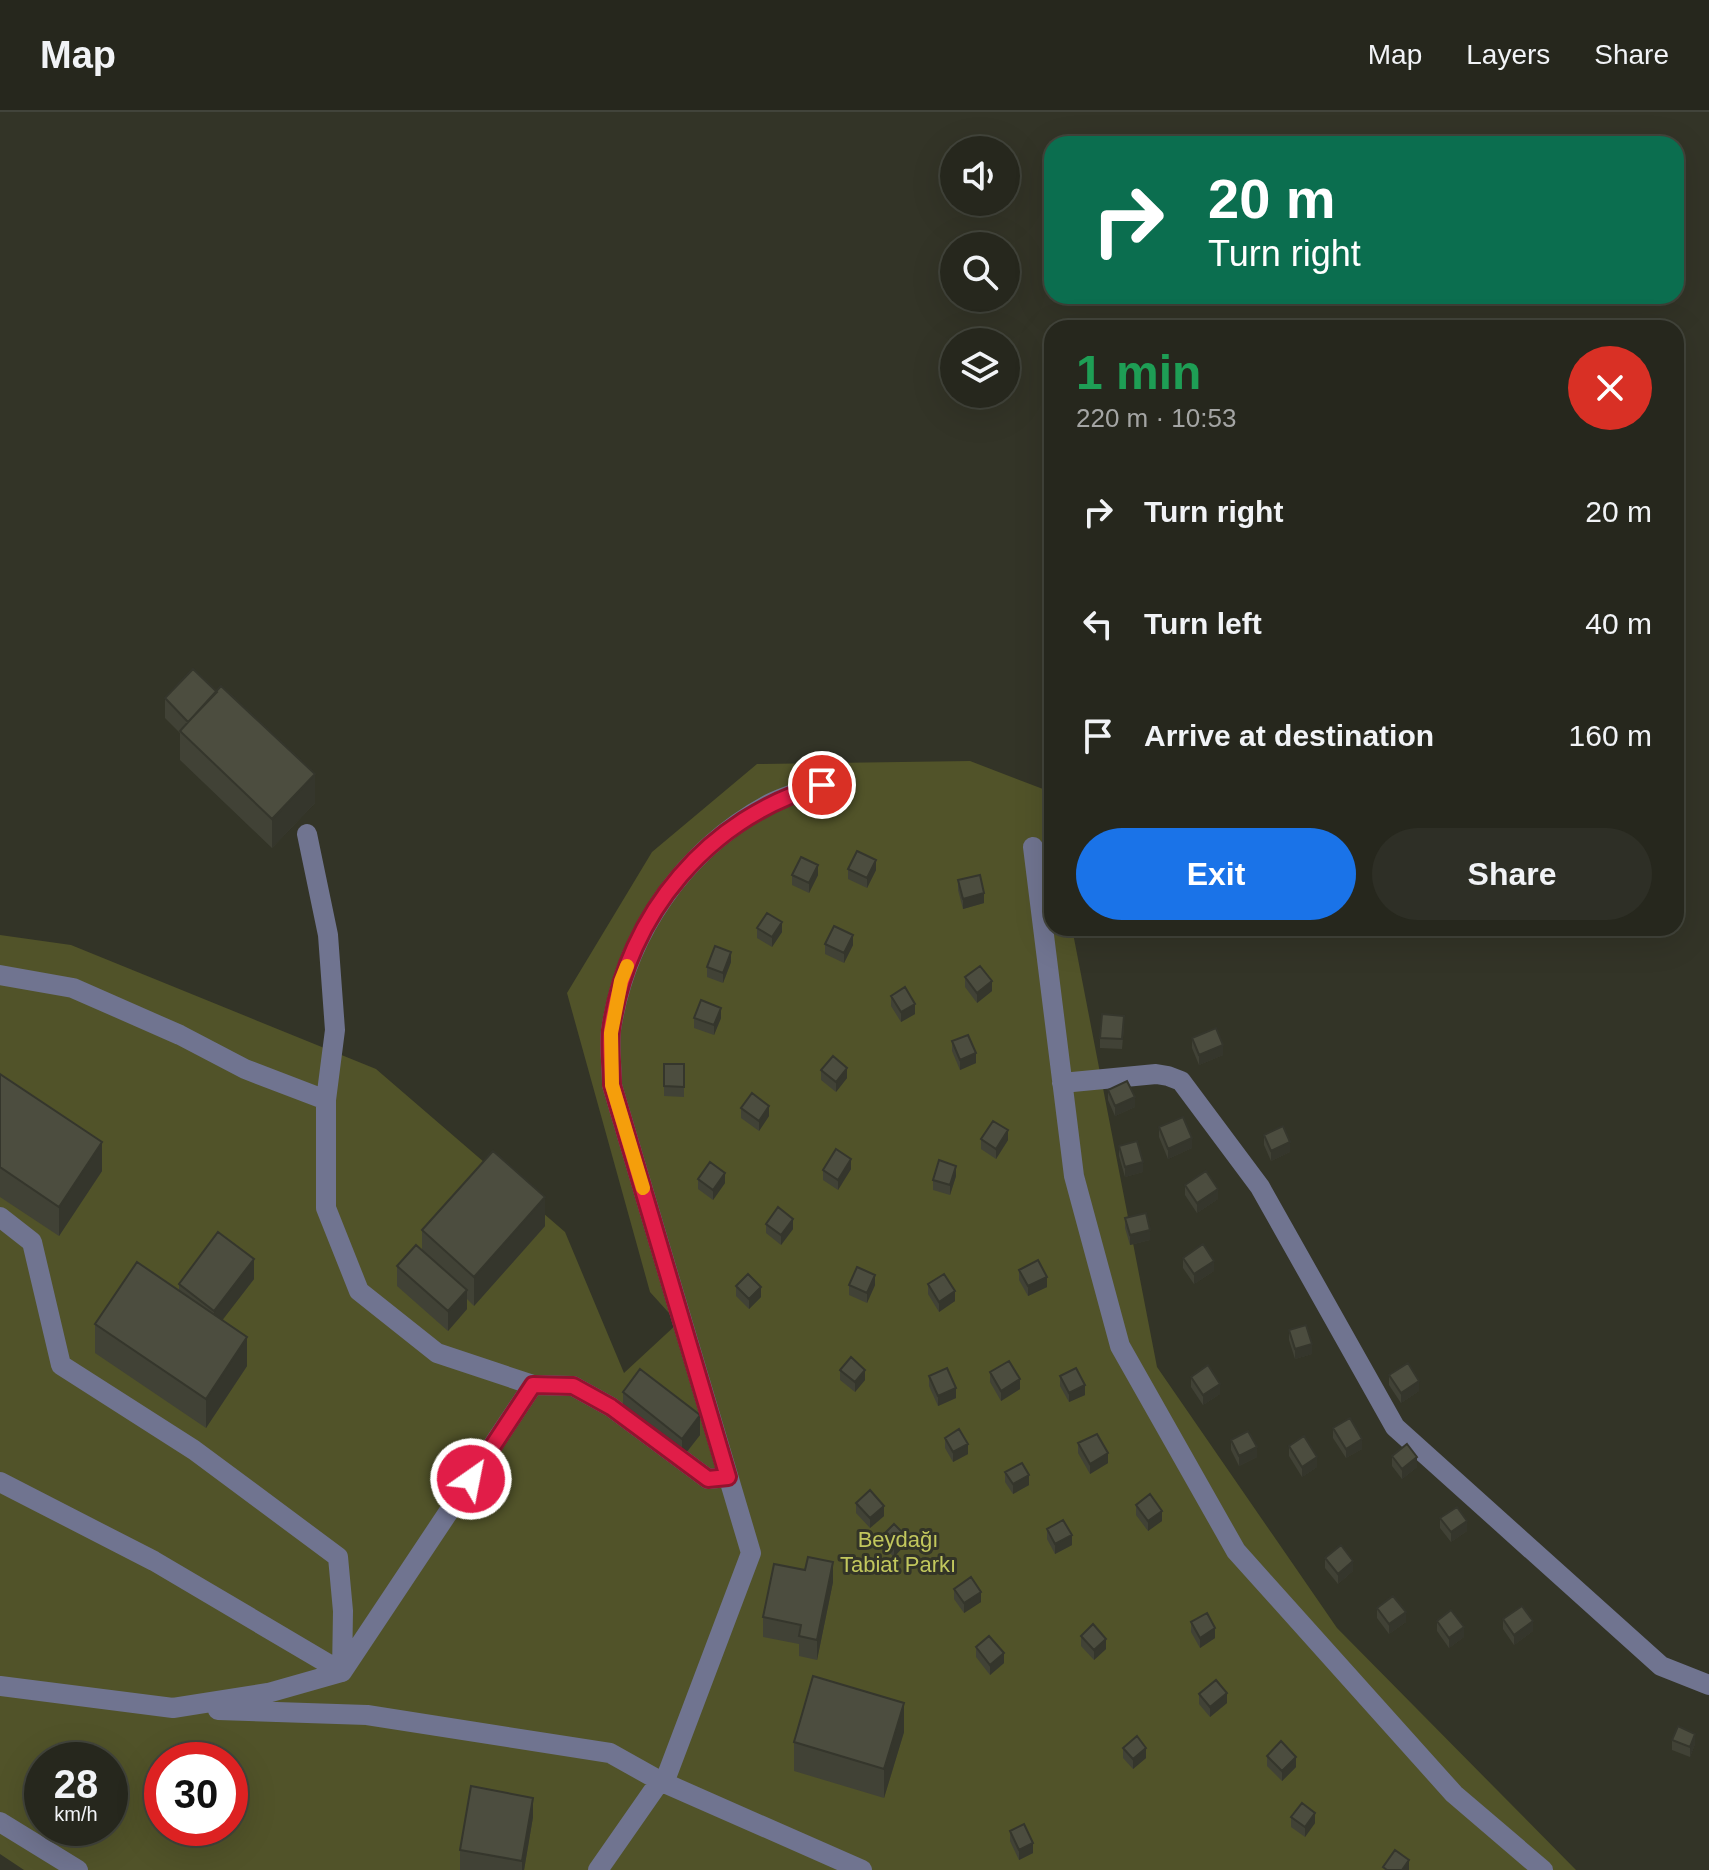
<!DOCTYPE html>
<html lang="en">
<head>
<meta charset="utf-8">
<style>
  body { margin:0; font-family:Helvetica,sans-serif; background:#2e2f26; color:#f1f3f6; height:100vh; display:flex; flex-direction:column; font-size:30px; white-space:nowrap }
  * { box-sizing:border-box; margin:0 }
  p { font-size:26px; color:#a4a5a4 }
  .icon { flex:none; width:44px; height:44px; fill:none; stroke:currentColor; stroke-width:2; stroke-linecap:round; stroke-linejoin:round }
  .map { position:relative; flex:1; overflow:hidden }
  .panel { position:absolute; left:1044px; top:208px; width:640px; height:616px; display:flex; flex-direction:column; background:#26271d; border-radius:24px; box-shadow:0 8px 32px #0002,0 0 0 2px #42443b }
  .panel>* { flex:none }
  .guide { position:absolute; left:1044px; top:24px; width:640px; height:168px; border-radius:24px; box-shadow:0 8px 32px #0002,0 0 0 2px #42443b; background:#0b6e4f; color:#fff; overflow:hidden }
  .buttons { position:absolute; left:940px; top:24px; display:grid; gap:16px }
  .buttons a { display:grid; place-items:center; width:80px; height:80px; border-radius:50%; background:#26271d; box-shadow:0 8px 32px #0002,0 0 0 2px #42443b; font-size:40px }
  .speed { position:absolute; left:24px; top:1630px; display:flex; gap:16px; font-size:40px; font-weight:700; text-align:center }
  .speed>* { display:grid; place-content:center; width:104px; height:104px; border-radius:50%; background:#26271d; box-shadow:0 8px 32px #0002,0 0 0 2px #42443b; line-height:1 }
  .speed small { font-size:20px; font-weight:400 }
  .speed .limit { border:12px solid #d22; background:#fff; color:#111 }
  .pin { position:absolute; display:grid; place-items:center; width:68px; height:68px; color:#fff; margin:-34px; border:4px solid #fff; border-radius:50%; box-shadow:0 2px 8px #0007 }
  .me { position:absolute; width:88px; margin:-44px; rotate:33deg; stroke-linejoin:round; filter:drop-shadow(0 0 6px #0008) }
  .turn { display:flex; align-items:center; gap:28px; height:168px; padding:0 32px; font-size:36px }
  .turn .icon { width:104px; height:104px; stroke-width:2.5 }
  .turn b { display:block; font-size:56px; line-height:68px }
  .round { display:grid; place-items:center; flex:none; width:84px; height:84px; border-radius:42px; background:#2e2f26 }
  .head { display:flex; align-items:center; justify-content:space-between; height:136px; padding:0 32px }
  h1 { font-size:48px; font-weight:700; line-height:60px; color:#1e9e55 }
  .primary-button { display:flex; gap:16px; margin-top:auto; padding:16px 32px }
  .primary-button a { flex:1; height:92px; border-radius:48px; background:#1a73e8; color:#fff; font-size:32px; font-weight:700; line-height:92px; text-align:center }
  .primary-button a+a { background:#2e2f26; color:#f1f3f6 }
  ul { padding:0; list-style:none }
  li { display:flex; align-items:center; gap:24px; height:112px; padding:0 32px }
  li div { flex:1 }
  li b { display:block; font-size:30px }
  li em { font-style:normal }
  header { display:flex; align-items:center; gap:48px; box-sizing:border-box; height:112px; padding:0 40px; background:#26271d; border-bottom:2px solid #42443b }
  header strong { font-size:38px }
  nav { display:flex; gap:44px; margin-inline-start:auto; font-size:28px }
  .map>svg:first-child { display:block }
</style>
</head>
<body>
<header>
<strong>Map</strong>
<nav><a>Map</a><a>Layers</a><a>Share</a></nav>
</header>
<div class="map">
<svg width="1709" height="1758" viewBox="0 0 1709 1758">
  <rect width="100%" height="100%" fill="#333427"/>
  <path fill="#515329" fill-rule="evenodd" d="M970,649L1043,677L1052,719V816H1072L1157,1255L1337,1516L1576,1758H24L0,1742V823L71,833L376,957L565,1120L624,1261L678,1211L650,1180L567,881L652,740L757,652ZM42,1648H110V1716H42ZM162,1648H230V1716H162Z"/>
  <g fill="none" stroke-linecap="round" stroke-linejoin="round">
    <path stroke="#707490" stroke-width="20" d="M1033,735L1074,1064L1120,1234L1236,1439L1454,1682L1543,1758
      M0,863L73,876L180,923L245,957L326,988
      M1062,971L1156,962L1168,964L1181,969L1260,1075L1395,1315L1661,1554L1709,1573
      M0,1105L32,1130L61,1253L194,1338L338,1445L343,1499L342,1560
      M533,1273L573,1274L611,1295L708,1367L728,1365
      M0,1370L154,1449L342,1560
      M0,1574L173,1596L268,1581L342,1560L533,1273L437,1241L359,1179L326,1096V988L335,918L328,823L307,722
      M218,1598L367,1603L610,1641L660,1669
      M664,1671L751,1441L612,973C612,955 609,936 611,918C626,821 683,739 769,692C791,681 815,675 838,668
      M0,1710L78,1758
      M598,1758L660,1669L862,1758"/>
  </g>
  <path fill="#414236" d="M165,586L315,691L272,736L180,648V621L165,606Z
    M848,757L876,758L867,776L848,767Z
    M792,763H818L809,781L792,773Z
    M958,768L984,791L963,797L958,778Z
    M757,816L782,820L772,835L757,826Z
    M825,832L853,833L844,851L825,842Z
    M731,850L723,871L707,865V855Z
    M965,865L992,879L977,891L965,875Z
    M891,884L915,902L901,910L891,894Z
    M694,906H721L714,923L694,916Z
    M1124,914L1122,937L1100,936V926Z
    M1192,926L1223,943L1199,953L1192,936Z
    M952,929L976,951L960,958L952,939Z
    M664,952H684V985L664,984Z
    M821,958L847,966L836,980L821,968Z
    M0,962L102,1059L59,1124L0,1085Z
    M1108,978L1135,995L1115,1004L1108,988Z
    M741,996L769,1004L759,1019L741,1006Z
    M1159,1015L1192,1036L1168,1047L1159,1025Z
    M1264,1023L1290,1040L1271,1049L1264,1033Z
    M981,1027L1008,1028L996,1047L981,1037Z
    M1119,1034L1143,1060L1125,1065L1119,1044Z
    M851,1057L838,1078L823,1068V1058Z
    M956,1064L950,1083L933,1078V1068Z
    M698,1067L725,1071L713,1088L698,1077Z
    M1185,1073L1218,1087L1197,1101L1185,1083Z
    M1125,1106L1150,1128L1130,1133L1125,1116Z
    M766,1112L793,1117L781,1133L766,1121Z
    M545,1114L474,1194L467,1187V1197L448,1219L397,1174V1154L422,1138V1118Z
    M1183,1146L1214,1159L1194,1172L1183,1156Z
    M1019,1158L1047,1175L1028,1184L1019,1168Z
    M254,1167L222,1208L247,1254L206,1316L95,1241V1212L179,1178V1172Z
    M928,1172L955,1189L939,1200L928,1182Z
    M849,1173H875L867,1191L849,1183Z
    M736,1174L761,1185L749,1197L736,1184Z
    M1289,1218L1312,1242L1295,1247L1289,1228Z
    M840,1258L865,1268L855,1280L840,1268Z
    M990,1260L1020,1277L1001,1289L990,1270Z
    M1389,1263L1419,1279L1401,1291L1389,1273Z
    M929,1264L956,1286L938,1294L929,1274Z
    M1060,1264L1085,1283L1069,1290L1060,1274Z
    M1191,1265L1220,1282L1203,1293L1191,1275Z
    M623,1280L700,1323L682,1346L623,1300Z
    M1333,1316L1362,1337L1346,1346L1333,1326Z
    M945,1326L968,1342L953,1350L945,1336Z
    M1231,1328L1257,1345L1239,1354L1231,1338Z
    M1078,1331L1108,1351L1090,1362L1078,1341Z
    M1289,1334L1317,1355L1302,1365L1289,1344Z
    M1392,1344L1417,1355L1402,1367L1392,1354Z
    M1005,1360L1029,1373L1013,1382L1005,1370Z
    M856,1391L884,1404L870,1416L856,1401Z
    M1136,1393L1162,1409L1148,1419L1136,1403Z
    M1440,1406L1467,1419L1451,1430L1440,1416Z
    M1047,1417L1072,1433L1055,1442L1047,1427Z
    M882,1424L905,1433L894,1445L882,1434Z
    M1325,1446L1353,1459L1338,1472L1325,1456Z
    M805,1458L833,1470L817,1548L799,1544V1532L763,1525V1505Z
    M954,1477L981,1490L964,1501L954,1487Z
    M1377,1496L1406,1510L1389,1522L1377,1506Z
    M1503,1507L1533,1519L1514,1533L1503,1517Z
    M1437,1509L1464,1525L1449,1536L1437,1519Z
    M1191,1510L1215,1526L1200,1536L1191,1520Z
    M1081,1524L1106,1537L1094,1548L1081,1534Z
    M976,1535L1004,1551L990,1563L976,1545Z
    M1199,1582L1227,1591L1210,1605L1199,1592Z
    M904,1620L884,1686L794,1659V1630Z
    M1672,1628L1695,1632L1690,1645L1672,1638Z
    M1123,1636L1146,1646L1133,1657L1123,1646Z
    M1267,1644L1296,1655L1282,1669L1267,1654Z
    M533,1705L524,1758H460V1738Z
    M1291,1705L1315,1711L1305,1725L1291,1715Z
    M1010,1719L1033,1741L1019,1748L1010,1729Z"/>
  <path fill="#35362c" d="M315,662V691L272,736V707Z
    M876,748V758L867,776V766Z
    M818,753V763L809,781V771Z
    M984,781V791L963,797V787Z
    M782,810V820L772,835V825Z
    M853,823V833L844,851V841Z
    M731,840V850L723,871V861Z
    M992,869V879L977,891V881Z
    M915,892V902L901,910V900Z
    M721,896V906L714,923V913Z
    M1223,933V943L1199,953V943Z
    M976,941V951L960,958V948Z
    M847,956V966L836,980V970Z
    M1135,985V995L1115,1004V994Z
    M769,994V1004L759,1019V1009Z
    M1008,1018V1028L996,1047V1037Z
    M1192,1026V1036L1168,1047V1037Z
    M102,1030V1059L59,1124V1095Z
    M1290,1030V1040L1271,1049V1039Z
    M851,1047V1057L838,1078V1068Z
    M1143,1050V1060L1125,1065V1055Z
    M956,1054V1064L950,1083V1073Z
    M725,1061V1071L713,1088V1078Z
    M1218,1077V1087L1197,1101V1091Z
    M545,1085V1114L474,1194V1165Z
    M793,1107V1117L781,1133V1123Z
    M1150,1118V1128L1130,1133V1123Z
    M254,1147V1167L214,1219V1199Z
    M1214,1149V1159L1194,1172V1162Z
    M875,1163V1173L867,1191V1181Z
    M1047,1165V1175L1028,1184V1174Z
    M761,1175V1185L749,1197V1187Z
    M467,1178V1197L448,1219V1199Z
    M955,1179V1189L939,1200V1190Z
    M247,1225V1254L206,1316V1287Z
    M1312,1232V1242L1295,1247V1237Z
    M865,1258V1268L855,1280V1270Z
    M1020,1267V1277L1001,1289V1279Z
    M1419,1269V1279L1401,1291V1281Z
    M1220,1272V1282L1203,1293V1283Z
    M1085,1273V1283L1069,1290V1281Z
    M956,1276V1286L938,1294V1284Z
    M700,1303V1323L682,1346V1327Z
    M1362,1327V1337L1346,1346V1337Z
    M968,1332V1342L953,1350V1340Z
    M1257,1335V1345L1239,1354V1344Z
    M1108,1341V1351L1090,1362V1352Z
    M1317,1345V1355L1302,1365V1355Z
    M1417,1345V1355L1402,1367V1357Z
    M1029,1363V1373L1013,1382V1372Z
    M884,1394V1404L870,1416V1406Z
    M1162,1399V1409L1148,1419V1409Z
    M1467,1409V1419L1451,1430V1420Z
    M905,1423V1433L894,1445V1435Z
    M1072,1423V1433L1055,1442V1432Z
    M1353,1449V1459L1338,1472V1462Z
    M833,1450V1470L817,1548V1528Z
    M981,1480V1490L964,1501V1491Z
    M1406,1500V1510L1389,1522V1512Z
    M1533,1509V1519L1514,1533V1523Z
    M1464,1515V1525L1449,1536V1526Z
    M1215,1516V1526L1200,1536V1526Z
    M1106,1527V1537L1094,1548V1538Z
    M1004,1541V1551L990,1563V1553Z
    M1227,1581V1591L1210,1605V1595Z
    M904,1591V1620L884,1686V1657Z
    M1695,1622V1632L1690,1645V1635Z
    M1146,1636V1646L1133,1657V1647Z
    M1296,1645V1655L1282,1669V1659Z
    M533,1686V1705L524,1758H522V1749Z
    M1315,1701V1711L1305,1725V1715Z
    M1033,1731V1741L1019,1748V1738Z
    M1409,1748V1758H1402Z"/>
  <path fill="#4c4d3f" stroke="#35362c" stroke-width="2" d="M193,557L217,580L188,610L165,586Z
    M221,574L315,662L272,707L180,619Z
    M857,739L876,748L867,766L848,757Z
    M801,745L818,753L809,771L792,763Z
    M980,763L984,781L963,787L958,768Z
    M767,801L782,810L772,825L757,816Z
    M834,814L853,823L844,841L825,832Z
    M715,834L731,840L723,861L707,855Z
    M980,854L992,869L977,881L965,865Z
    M905,875L915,892L901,900L891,884Z
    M701,888L721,896L714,913L694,906Z
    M1102,902L1124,904L1122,927L1100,926Z
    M1216,916L1223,933L1199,943L1192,926Z
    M968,923L976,941L960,948L952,929Z
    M833,944L847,956L836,970L821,958Z
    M664,952H684V975L664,974Z
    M0,962L102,1030L59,1095L0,1055Z
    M1127,969L1135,985L1115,994L1108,978Z
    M752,981L769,994L759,1009L741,996Z
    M1183,1005L1192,1026L1168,1037L1159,1015Z
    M993,1009L1008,1018L996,1037L981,1027Z
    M1283,1014L1290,1030L1271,1039L1264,1023Z
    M1137,1029L1143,1050L1125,1055L1119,1034Z
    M836,1037L851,1047L838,1068L823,1058Z
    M493,1039L545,1085L474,1165L422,1118Z
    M939,1048L956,1054L950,1073L933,1068Z
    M710,1050L725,1061L713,1078L698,1067Z
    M1206,1059L1218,1077L1197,1091L1185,1073Z
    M778,1095L793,1107L781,1123L766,1112Z
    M1146,1101L1150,1118L1130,1123L1125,1106Z
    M218,1120L254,1147L214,1199L179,1172Z
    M1203,1132L1214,1149L1194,1162L1183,1146Z
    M416,1133L467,1178L448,1199L397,1154Z
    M1038,1148L1047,1165L1028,1174L1019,1158Z
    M137,1150L247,1225L206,1287L95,1212Z
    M857,1155L875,1163L867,1181L849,1173Z
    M748,1162L761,1175L749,1187L736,1174Z
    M944,1162L955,1179L939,1190L928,1172Z
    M1306,1213L1312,1232L1295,1237L1289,1218Z
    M851,1245L865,1258L855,1270L840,1258Z
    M1009,1249L1020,1267L1001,1279L990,1260Z
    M1408,1251L1419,1269L1401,1281L1389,1263Z
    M1208,1253L1220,1272L1203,1283L1191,1265Z
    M947,1256L956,1276L938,1284L929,1264Z
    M1076,1256L1085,1273L1069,1281L1060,1264Z
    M640,1257L700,1303L682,1327L623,1280Z
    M1350,1306L1362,1327L1346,1337L1333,1316Z
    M959,1317L968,1332L953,1340L945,1326Z
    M1248,1319L1257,1335L1239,1344L1231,1328Z
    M1097,1322L1108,1341L1090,1352L1078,1331Z
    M1304,1324L1317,1345L1302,1355L1289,1334Z
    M1407,1332L1417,1345L1402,1357L1392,1344Z
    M1022,1351L1029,1363L1013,1372L1005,1360Z
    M870,1378L884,1394L870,1406L856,1391Z
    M1150,1382L1162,1399L1148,1409L1136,1393Z
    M1457,1395L1467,1409L1451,1420L1440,1406Z
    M1063,1408L1072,1423L1055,1432L1047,1417Z
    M894,1412L905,1423L894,1435L882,1424Z
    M1341,1433L1353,1449L1338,1462L1325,1446Z
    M808,1445L833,1450L817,1528L799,1524L801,1513L763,1505L774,1452L805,1458Z
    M971,1465L981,1480L964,1491L954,1477Z
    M1393,1484L1406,1500L1389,1512L1377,1496Z
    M1522,1494L1533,1509L1514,1523L1503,1507Z
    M1451,1498L1464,1515L1449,1526L1437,1509Z
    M1207,1501L1215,1516L1200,1526L1191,1510Z
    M1093,1512L1106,1527L1094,1538L1081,1524Z
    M989,1524L1004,1541L990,1553L976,1535Z
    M813,1564L904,1591L884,1657L794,1630Z
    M1216,1568L1227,1581L1210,1595L1199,1582Z
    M1678,1614L1695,1622L1690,1635L1672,1628Z
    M1137,1624L1146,1636L1133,1647L1123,1636Z
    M1281,1629L1296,1645L1282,1659L1267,1644Z
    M471,1674L533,1686L522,1749L460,1738Z
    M1302,1691L1315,1701L1305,1715L1291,1705Z
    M1024,1712L1033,1731L1019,1738L1010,1719Z
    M1395,1738L1409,1748L1402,1758H1387L1383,1755Z"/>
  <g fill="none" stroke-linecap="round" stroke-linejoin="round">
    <defs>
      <path id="route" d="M471,1367L533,1273L573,1274L611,1295L708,1367L728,1365L612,973C612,955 609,936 611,918C627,802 709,705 822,673"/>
    </defs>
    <use href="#route" stroke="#92132f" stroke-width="20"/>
    <use href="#route" stroke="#e11d48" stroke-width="14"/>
    <path stroke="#f59e0b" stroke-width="14" d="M627,854L621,869L611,921L612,973L643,1076"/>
  </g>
  <g text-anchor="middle" stroke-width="6" stroke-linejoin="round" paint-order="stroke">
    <g font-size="22" fill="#c2c75d" stroke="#333427">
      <text x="898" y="1435">Beydağı<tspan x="898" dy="25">Tabiat Parkı</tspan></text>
    </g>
  </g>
</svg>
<div class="buttons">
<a><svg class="icon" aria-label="sound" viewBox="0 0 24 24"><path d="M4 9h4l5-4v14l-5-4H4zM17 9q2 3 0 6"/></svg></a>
<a><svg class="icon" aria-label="search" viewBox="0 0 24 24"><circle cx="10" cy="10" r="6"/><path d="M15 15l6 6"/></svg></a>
<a><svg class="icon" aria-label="layers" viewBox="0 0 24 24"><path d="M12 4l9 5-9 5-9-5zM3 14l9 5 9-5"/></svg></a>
</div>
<div class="speed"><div>28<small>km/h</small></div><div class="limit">30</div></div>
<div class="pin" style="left:822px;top:673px;background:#d93025"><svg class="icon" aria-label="arrive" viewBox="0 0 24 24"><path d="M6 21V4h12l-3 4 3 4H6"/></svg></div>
<svg class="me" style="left:471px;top:1367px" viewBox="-20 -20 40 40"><circle r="17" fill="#e11d48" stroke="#fff" stroke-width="3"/><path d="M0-11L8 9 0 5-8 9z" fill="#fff"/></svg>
<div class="guide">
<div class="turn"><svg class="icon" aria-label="right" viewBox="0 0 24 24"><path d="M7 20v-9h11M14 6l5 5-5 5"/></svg><div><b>20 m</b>Turn right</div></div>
</div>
<section class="panel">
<div class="head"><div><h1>1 min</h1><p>220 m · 10:53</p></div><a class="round" style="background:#d93025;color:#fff"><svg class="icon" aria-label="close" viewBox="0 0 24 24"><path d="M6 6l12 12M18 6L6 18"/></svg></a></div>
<ul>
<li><svg class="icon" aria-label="right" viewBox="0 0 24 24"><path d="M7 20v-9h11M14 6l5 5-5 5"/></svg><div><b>Turn right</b></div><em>20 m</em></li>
<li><svg class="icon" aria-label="left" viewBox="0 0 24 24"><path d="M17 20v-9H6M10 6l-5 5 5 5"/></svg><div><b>Turn left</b></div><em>40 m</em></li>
<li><svg class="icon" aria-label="arrive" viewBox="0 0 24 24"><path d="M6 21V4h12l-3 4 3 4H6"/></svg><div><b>Arrive at destination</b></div><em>160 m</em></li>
</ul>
<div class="primary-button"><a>Exit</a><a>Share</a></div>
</section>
</div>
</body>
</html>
